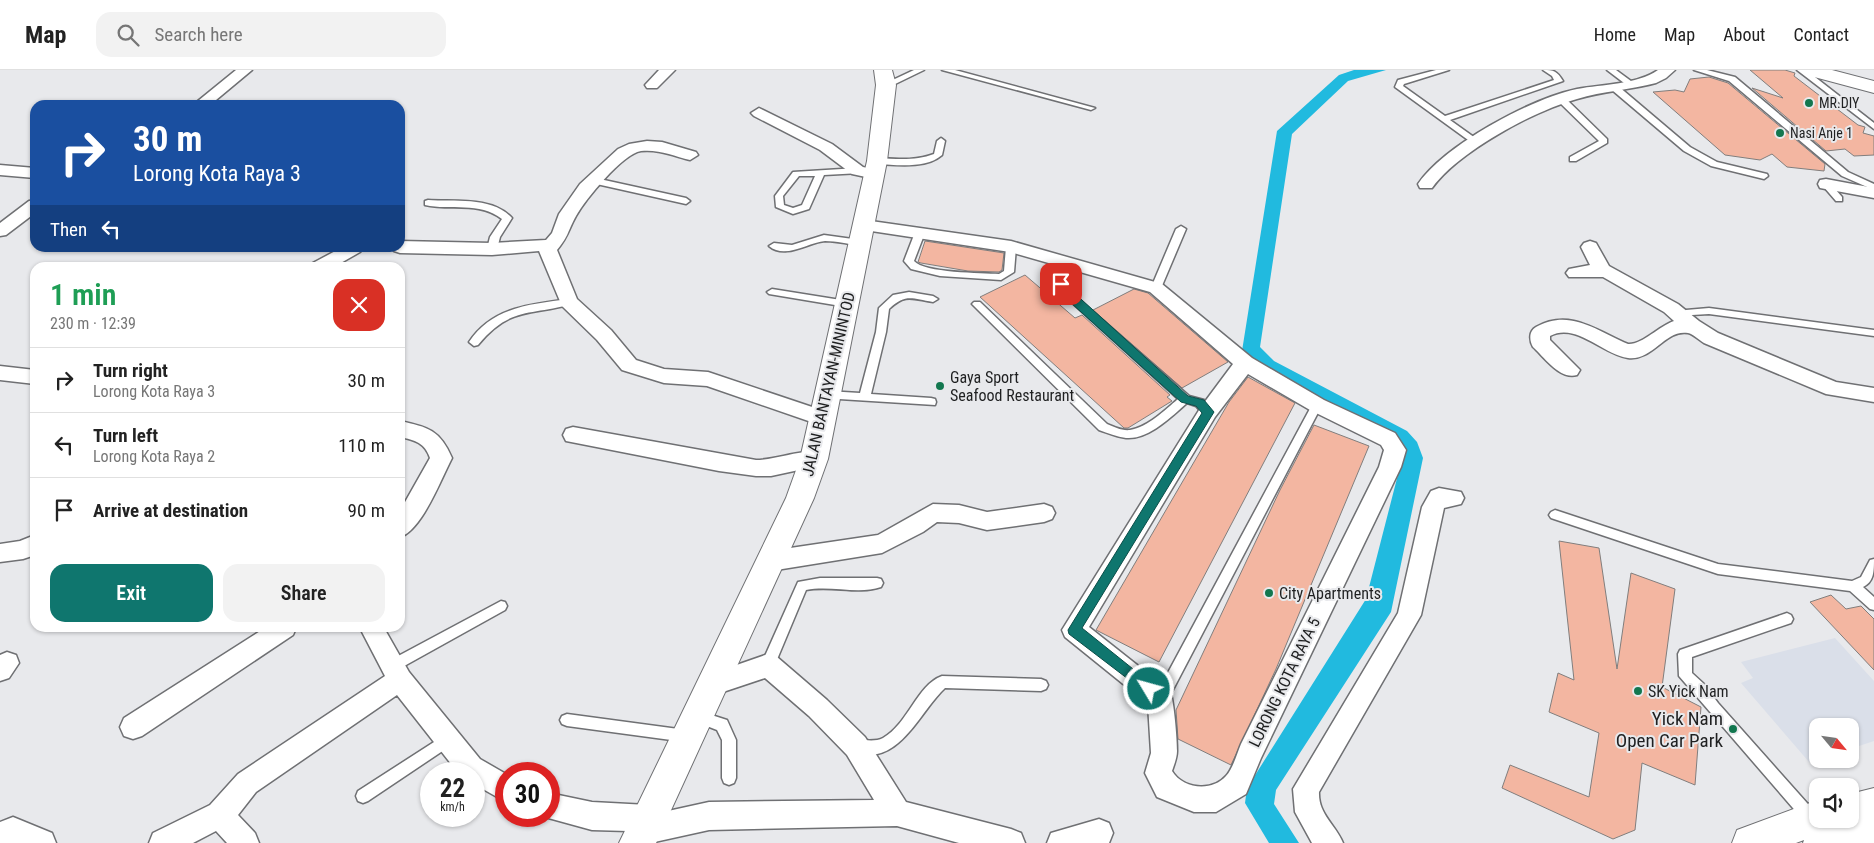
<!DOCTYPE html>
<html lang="en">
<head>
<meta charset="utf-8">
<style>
  body { margin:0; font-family:"Roboto Condensed",sans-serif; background:#f2f2f2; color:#222; height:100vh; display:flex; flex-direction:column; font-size:19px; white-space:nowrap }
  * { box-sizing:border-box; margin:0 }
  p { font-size:16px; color:#767676 }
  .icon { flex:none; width:28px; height:28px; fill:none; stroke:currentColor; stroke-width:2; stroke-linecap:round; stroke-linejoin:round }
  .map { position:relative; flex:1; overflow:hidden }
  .sheet { position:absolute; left:30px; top:192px; width:375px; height:370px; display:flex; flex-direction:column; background:#fff; border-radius:15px; box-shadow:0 1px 4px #0004 }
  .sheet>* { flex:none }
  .banner { position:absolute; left:30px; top:30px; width:375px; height:152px; border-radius:15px; box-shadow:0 1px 4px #0004; background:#1a4fa0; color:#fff; overflow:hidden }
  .needle { width:32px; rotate:119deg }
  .controls { position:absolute; left:1809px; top:648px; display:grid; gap:10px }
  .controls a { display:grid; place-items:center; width:50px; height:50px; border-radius:10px; background:#fff; box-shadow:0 1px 4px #0004; font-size:25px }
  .speed { position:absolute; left:420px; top:692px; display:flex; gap:10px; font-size:25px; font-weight:700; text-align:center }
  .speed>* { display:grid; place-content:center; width:65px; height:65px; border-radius:50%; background:#fff; box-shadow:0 1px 4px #0004; line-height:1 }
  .speed small { font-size:12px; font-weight:400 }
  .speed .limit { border:8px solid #d22; background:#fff; color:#111 }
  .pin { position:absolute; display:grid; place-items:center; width:42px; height:42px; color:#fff; margin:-21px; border-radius:10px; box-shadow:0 2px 8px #0006 }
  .me { position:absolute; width:55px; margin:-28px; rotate:307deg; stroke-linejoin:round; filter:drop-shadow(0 0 4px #0008) }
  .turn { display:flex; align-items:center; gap:18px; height:105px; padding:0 20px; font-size:22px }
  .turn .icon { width:65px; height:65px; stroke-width:2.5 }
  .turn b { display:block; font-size:35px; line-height:42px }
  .then { display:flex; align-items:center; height:48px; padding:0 20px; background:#0003; gap:10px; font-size:19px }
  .round { display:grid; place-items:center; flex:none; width:52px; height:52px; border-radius:15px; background:#f2f2f2 }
  .overview { display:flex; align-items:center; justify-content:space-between; height:85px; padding:0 20px }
  h1 { font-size:30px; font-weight:600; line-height:38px; color:#1e9e55 }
  .cta { display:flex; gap:10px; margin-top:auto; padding:10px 20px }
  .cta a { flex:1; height:58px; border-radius:15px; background:#0f766e; color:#fff; font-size:20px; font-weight:600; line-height:58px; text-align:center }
  .cta a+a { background:#f2f2f2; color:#222 }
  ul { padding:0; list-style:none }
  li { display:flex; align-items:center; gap:15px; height:65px; padding:0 20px; border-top:1px solid #e0e0e0 }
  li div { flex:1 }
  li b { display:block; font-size:19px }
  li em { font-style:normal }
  header { display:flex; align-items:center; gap:30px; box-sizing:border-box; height:70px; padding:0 25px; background:#fff; border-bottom:1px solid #e0e0e0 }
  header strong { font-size:24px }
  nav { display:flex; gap:28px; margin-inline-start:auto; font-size:18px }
  .search { width:350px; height:45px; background:#f2f2f2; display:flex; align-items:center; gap:12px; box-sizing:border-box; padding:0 18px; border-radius:15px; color:#767676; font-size:19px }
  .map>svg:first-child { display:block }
</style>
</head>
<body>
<header>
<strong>Map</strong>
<div class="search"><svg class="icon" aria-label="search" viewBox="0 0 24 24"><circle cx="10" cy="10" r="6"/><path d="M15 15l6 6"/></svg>Search here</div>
<nav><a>Home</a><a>Map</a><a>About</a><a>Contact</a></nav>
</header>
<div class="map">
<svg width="1874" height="773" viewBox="0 0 1874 773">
  <rect width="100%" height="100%" fill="#e8e9ec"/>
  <path fill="#dadfe9" d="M1835,568L1874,611V671L1850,679V656H1818V689H1820L1809,692L1741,613L1753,608L1741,592Z"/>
  <path fill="#21badf" d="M1354,0H1386L1348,11L1292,64L1260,277L1274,291L1407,361L1417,372L1423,388L1391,542L1276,720L1274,734L1299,773H1269L1245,733L1247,718L1366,529L1403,385L1257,296L1242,281L1277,61L1339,5Z"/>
  <path fill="#f3b6a1" stroke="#817e7d" d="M1750,0H1785L1795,3L1794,6L1858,55L1865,57L1863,63L1874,66V85L1854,86L1845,79L1826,81L1752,18L1783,28Z
    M1709,7L1728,13L1825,94L1824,101L1787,97L1772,84L1760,90L1725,85L1653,22L1675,20L1684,22L1690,9Z
    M925,171L1004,183L1002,200L999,202L968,201L921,193L918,192Z
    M1025,205L1075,248L1082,245L1170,325L1167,327L1172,331L1128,358H1124L980,227Z
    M1134,219L1148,223L1228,292L1182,318L1093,240Z
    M1248,307L1295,333L1159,592L1096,560L1229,332Z
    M1314,355L1369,376L1276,599L1231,695L1178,669L1176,640L1280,420Z
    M1559,471L1599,478L1617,599L1631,503L1675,519L1662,617L1701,637L1695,715L1642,693L1635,760L1613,769L1502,718L1510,695L1589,727L1599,663L1549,642L1558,603L1574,610Z
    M1831,525L1846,539L1861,536L1874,549V600L1810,532Z"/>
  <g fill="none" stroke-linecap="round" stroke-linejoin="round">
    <defs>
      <path id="service" d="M914,0H924L889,17L882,15Z
        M942,0H955L1095,38L1091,40Z
        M1436,0H1449L1404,14L1403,16L1445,46L1554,10L1552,6L1543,0C1554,0 1557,1 1563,11L1450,50L1478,70L1479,72L1475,75L1395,17L1398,10Z
        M1607,0H1616L1635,14L1628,16Z
        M1694,0H1707L1735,7L1848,102L1874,114V120L1842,106L1729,11Z
        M1797,0H1806L1874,53V59Z
        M1612,16H1618L1690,77L1717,92L1767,104L1768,106L1764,109L1711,96L1684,81L1612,20Z
        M1558,27H1564L1607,69V73L1576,91H1570V87L1599,71L1558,31Z
        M941,68L945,71L942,85C926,99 897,95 877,94L873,91L877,88C897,89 916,91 934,84L937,71Z
        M858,98L862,101L861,103L824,105L809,139L793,144L776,137L775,126L793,102ZM799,106H815L802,135L793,138L784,135L783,126Z
        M595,108L686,128L690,131L686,134L592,113V109Z
        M1826,111L1829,112L1842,127V131H1836L1823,116V112Z
        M428,130C454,132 492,126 512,148L500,167L497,179L492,182L487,179L490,167L502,149C479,131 451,141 425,135V131Z
        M1181,156L1186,159L1161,218L1159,220H1153L1151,218L1176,159Z
        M919,162L924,165L914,191C924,203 982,203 999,204L1004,201L1006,177L1011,174L1016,177L1014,202L1001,210L940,206L911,199L904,191L914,165Z
        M824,165L860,170L865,173L860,176C849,174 836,171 825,171C809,172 785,190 769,176L774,173L792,175Z
        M1070,191L1075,194L1066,214L1077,228L1189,326L1204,330L1213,342L1212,345H1204L1196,336L1187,333C1171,347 1148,370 1126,368C1117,367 1108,363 1099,360L972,234L974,232H980L1107,354C1114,357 1122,361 1130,360C1148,357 1165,340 1178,329L1071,232L1058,216L1056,214L1065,194Z
        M772,219L847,231L852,234L847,237L769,224L767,222Z
        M909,222L933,226L938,229L933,232C912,229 906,223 889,239L886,262L871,324L931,328L935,329L936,332L935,335L823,328L822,325L823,322L827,321L860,323L876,262L879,238L893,225Z
        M569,229L572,230L574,232L572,234C530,246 510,236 478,275L474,276L469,272C492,237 531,234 569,229Z
        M1709,238L1874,260V266L1709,244L1692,245L1683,250L1678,247L1686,240Z
        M1317,331L1322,335L1166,633L1161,635L1156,633L1154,629L1156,625L1312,335Z
        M1555,440L1718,494L1852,511L1861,507L1870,490L1874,489C1874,501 1874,512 1863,517L1874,527V540L1870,539L1850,521L1718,504L1551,448L1549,445L1551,442Z
        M820,508H877L881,509L883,513L881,517C858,525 831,515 806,520L773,599L768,601L763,599L761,595L798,512Z
        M501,531L505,532L507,536L505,540L397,600L392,602L387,600L385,596L387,592Z
        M1787,543L1791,545L1793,549L1791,553L1692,587V603L1704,614L1718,633L1815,742L1817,747L1815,752L1810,754L1805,752L1679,606L1678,584L1680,580Z
        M942,606L1041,609L1046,611L1048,615L1046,619L1041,621L945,618C919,642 898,699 853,682L851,677L853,672C863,668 874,673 883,668C908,654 917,615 942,606Z
        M699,641L727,650L736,670V708L734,713L729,715L724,713L722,708V670L717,660L694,651L692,647L694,643Z
        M567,644L686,660L691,661L693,666L691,671L686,672L567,656L562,654L560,650L562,646Z
        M448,663L453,664L455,669L453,674L368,731L363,733L358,731L356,726L358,721Z"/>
      <path id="minor" d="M236,0H252L210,35H193Z
        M659,0H675L657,18H647L645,15Z
        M1658,0H1675L1666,8L1656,13C1630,20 1603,21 1577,29C1534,41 1459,81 1432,118H1420L1418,114C1445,75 1530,29 1577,19C1603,14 1636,15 1658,0Z
        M759,38L832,74L863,97L881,101L883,104L881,107L875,109L852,104L820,80L754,46L751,43Z
        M647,71L662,72L696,82L698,85L690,90C674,86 658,79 641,81C622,84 585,130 576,146C568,160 569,166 557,180L577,229L611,260L636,290L664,299L708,302L830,343L833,348L830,353L823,356L707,316L664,313L622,300L597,270L562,236L539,181L492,185L400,183L394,181L391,178H400V171L492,173L546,170L552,163L559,144L580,114L618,79L629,74Z
        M0,95L35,98V108L0,105Z
        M1826,109L1874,118V128L1820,118L1818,114L1820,110Z
        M35,130V143L6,165L0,166V153L29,131Z
        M864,150L1011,171L1162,214L1252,288L1324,330L1395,363L1406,380L1401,397L1261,688L1246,724L1216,742H1194L1157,727L1145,703L1151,683L1148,634L1065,567L1062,560L1201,337L1233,294L1150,222L1010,182L858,159L855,155L858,151ZM1248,304L1310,340L1381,375L1384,380L1379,397L1241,674C1237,683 1233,699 1226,706C1212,722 1183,719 1172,701C1174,695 1177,688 1177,681C1177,669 1174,631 1170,621L1089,557L1215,347Z
        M1590,171L1596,173L1609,196L1678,234L1699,251L1718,263L1836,312L1874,318V332L1826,324L1704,273C1699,270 1693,264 1688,263C1665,259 1653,291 1628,288C1602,284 1576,252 1550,266V270L1580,300L1577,305C1560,310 1545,288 1533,277C1529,270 1529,261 1536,257C1570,238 1597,261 1628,274C1642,275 1659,256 1674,251L1664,242L1603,207H1569L1566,203L1569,199L1590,195L1581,177L1584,173Z
        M341,178H363L360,182L332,198H308L311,194Z
        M0,296L35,300V314L0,310Z
        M400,351C428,357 440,360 452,388C441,409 422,460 400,467V441L430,388C425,373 415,370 400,367Z
        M573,357L756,390C776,390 804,378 822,383L825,389L822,395L771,406H756L719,401L566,371L563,365L566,359Z
        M1439,418L1461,422L1464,428L1461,434L1444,438L1421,545L1319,722C1318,744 1335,754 1343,773H1312L1295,742L1293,719L1398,543L1422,437L1431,421Z
        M933,434L959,435L987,442L1044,434L1052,437L1055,443L1052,449L1044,452L987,460L959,453L937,452L923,462L882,483L770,501L762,498L758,491L762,484L770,481L878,465Z
        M35,465V485L23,489L0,492V474L20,471Z
        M265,558H296L293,565L142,666L133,669L124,666L120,657L124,648Z
        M360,558H384L409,602L480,689L506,704V732L474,714V704H459L397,625L256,722L238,745L255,763L259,773H227L216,761L193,773H149L153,763L210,735L238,704L385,606Z
        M7,582L16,585L19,593L9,608L0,611V585Z
        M768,584L777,587L827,630L865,667L906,732L1011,759L1021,763L1025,773H959L897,756L709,760L650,773L632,771L628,761L592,760L541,746H549V723L592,732L648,735L658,739L659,743L709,732L874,730L847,685L809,646L765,608L711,626L702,623L698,615L702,607Z
        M13,747L52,763L56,773H0V752Z
        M1099,749L1109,753L1113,763L1109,773H1047L1051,763Z"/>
      <path id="tertiary" d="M1801,0H1832L1874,11V23L1803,4Z"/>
      <path id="primary" d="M874,0H892L896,15L887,91L828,389L814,428L656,773H619L786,428L800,389L867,91L876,15Z
        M1874,718V773H1803L1804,770L1796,773H1732L1737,760L1818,730V749H1835L1834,751L1836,749H1850V724Z"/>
    </defs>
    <use href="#service" stroke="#6f7073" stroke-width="3"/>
    <use href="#minor" stroke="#6f7073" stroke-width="3"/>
    <use href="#tertiary" stroke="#6f7073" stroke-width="2"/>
    <use href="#primary" stroke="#6f7073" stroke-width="2"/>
    <use href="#service" fill="#fff" fill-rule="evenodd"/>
    <use href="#minor" fill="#fff" fill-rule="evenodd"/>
    <use href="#tertiary" fill="#fff" fill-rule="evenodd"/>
    <use href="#primary" fill="#fff" fill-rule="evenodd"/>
  </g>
  <path fill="#0f766e" stroke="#0a4d48" d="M1061,211L1188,326L1204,330L1214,342L1082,558L1153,615L1155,619L1153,623L1149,625L1069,564L1068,560L1202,343L1196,336L1181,332L1070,232L1056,214Z"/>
  <g fill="#13774f" stroke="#e8e9ec" stroke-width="2">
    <circle cx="1809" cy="33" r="5"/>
    <circle cx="1780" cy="63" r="5"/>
    <circle cx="940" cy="316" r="5"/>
    <circle cx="1269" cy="523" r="5"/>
    <circle cx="1638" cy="621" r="5"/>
    <circle cx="1733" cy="659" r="5"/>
  </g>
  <g text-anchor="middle" stroke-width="4" stroke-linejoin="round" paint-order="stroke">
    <g font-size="14" fill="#1f2021" stroke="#e8e9ec" text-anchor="start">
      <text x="1819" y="38">MR.DIY</text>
      <text x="1790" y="68">Nasi Anje 1</text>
    </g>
    <g font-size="16" fill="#1f2021" stroke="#e8e9ec" text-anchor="start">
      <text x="950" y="313">Gaya Sport<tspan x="950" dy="18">Seafood Restaurant</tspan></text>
      <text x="1279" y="529">City Apartments</text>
      <text x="1648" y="627">SK Yick Nam</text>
    </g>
    <g font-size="16" fill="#1f2021" stroke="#e8e9ec">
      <text transform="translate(828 314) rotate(-77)" y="6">JALAN BANTAYAN-MININTOD</text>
      <text transform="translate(1284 612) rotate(-64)" y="6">LORONG KOTA RAYA 5</text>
    </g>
    <g font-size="19" fill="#1f2021" stroke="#e8e9ec" text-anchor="end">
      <text x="1723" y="655">Yick Nam<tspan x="1723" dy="22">Open Car Park</tspan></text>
    </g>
  </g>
</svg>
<div class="controls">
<a><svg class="needle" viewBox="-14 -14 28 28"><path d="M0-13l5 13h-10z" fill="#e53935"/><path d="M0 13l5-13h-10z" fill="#767676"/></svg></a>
<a><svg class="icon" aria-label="sound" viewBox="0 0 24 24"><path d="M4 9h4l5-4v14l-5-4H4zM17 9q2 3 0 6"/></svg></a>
</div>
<div class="speed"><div>22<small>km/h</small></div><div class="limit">30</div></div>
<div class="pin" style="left:1061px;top:214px;background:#d93025"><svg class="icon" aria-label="arrive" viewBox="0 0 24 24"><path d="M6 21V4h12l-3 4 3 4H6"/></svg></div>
<svg class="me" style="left:1149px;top:619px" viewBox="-20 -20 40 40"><circle r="17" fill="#0f766e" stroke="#fff" stroke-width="3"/><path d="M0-11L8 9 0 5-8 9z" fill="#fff"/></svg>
<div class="banner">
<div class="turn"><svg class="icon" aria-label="right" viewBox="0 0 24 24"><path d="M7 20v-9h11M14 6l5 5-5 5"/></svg><div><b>30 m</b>Lorong Kota Raya 3</div></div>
<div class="then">Then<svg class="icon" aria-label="left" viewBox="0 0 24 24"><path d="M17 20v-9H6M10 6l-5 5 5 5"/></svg></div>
</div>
<section class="sheet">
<div class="overview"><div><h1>1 min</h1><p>230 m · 12:39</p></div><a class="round" style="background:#d93025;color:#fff"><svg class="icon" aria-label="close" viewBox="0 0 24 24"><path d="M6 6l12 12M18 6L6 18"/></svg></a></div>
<ul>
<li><svg class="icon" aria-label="right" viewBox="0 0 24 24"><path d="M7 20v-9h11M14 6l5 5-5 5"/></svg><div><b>Turn right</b><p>Lorong Kota Raya 3</p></div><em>30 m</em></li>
<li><svg class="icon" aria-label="left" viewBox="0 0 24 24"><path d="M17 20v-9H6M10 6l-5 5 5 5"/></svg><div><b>Turn left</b><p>Lorong Kota Raya 2</p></div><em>110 m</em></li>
<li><svg class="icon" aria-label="arrive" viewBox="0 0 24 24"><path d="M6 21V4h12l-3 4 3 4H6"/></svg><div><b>Arrive at destination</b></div><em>90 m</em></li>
</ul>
<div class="cta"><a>Exit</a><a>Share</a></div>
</section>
</div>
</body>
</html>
